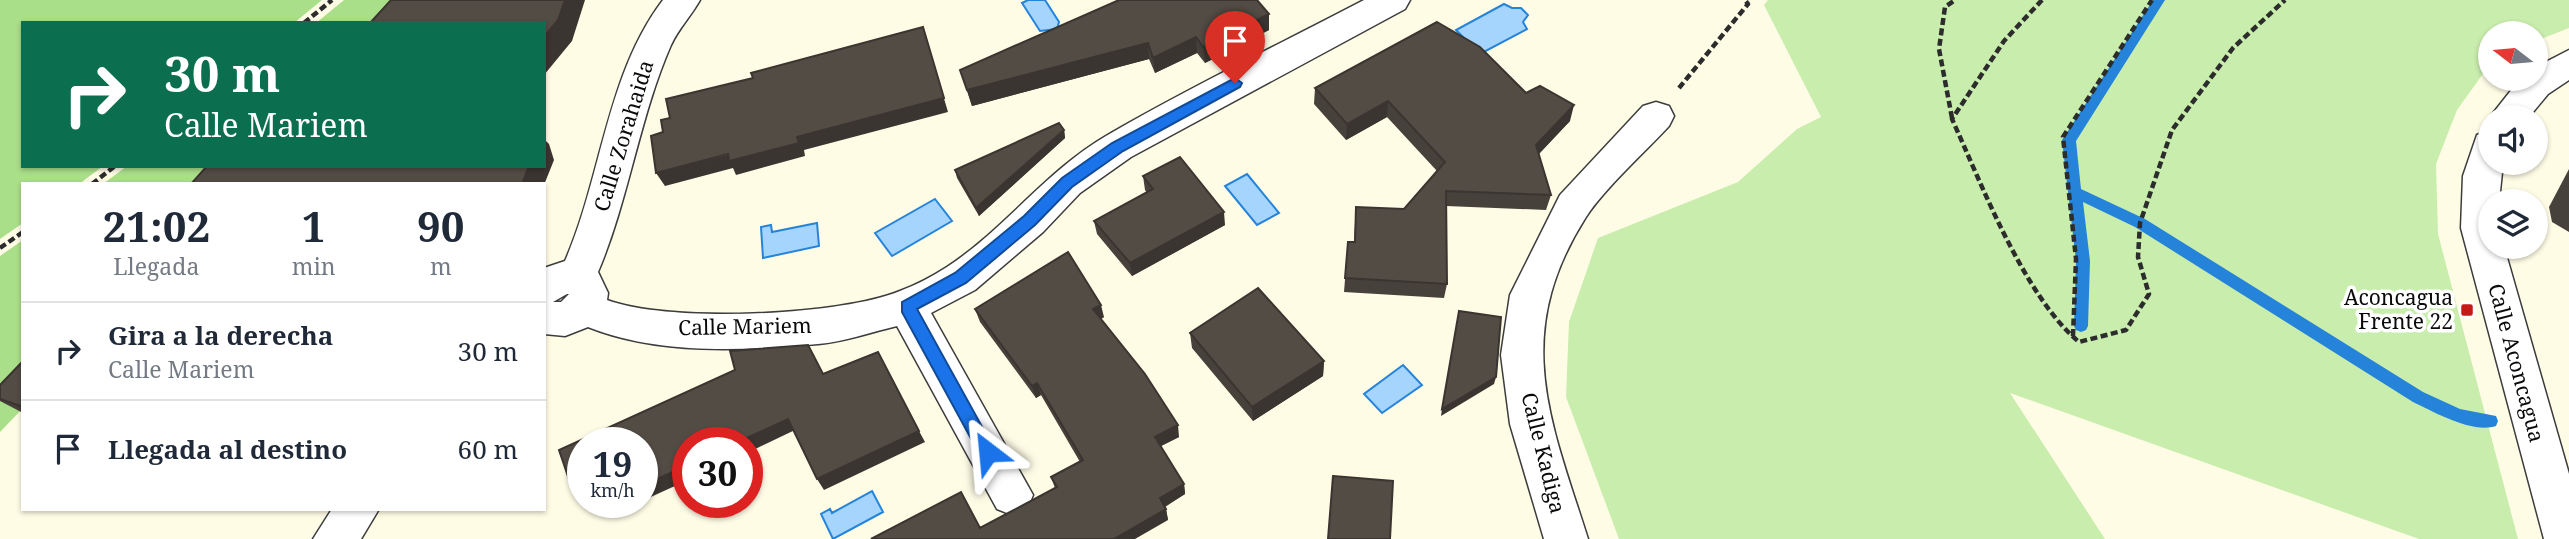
<!DOCTYPE html>
<html lang="es">
<head>
<meta charset="utf-8">
<style>
  body { margin:0; font-family:"Noto Serif",serif; background:#f2f2f3; color:#1f2937; height:100vh; display:flex; flex-direction:column; font-size:26px; white-space:nowrap }
  * { box-sizing:border-box; margin:0 }
  p { font-size:23px; color:#747a83 }
  .icon { flex:none; width:38px; height:38px; fill:none; stroke:currentColor; stroke-width:2; stroke-linecap:round; stroke-linejoin:round }
  .map { position:relative; flex:1; overflow:hidden }
  .details { position:absolute; left:21px; top:182px; width:525px; height:329px; display:flex; flex-direction:column; background:#fff; border-radius:0px; box-shadow:0 2px 5px #0004 }
  .details>* { flex:none }
  .top-card { position:absolute; left:21px; top:21px; width:525px; height:147px; border-radius:0px; box-shadow:0 2px 5px #0004; background:#0b6e4f; color:#fff; overflow:hidden }
  .needle { width:46px; rotate:286deg }
  .fabs { position:absolute; left:2478px; top:21px; display:grid; gap:14px }
  .fabs a { display:grid; place-items:center; width:70px; height:70px; border-radius:50%; background:#fff; box-shadow:0 2px 5px #0004; font-size:35px }
  .speed { position:absolute; left:567px; top:427px; display:flex; gap:14px; font-size:35px; font-weight:700; text-align:center }
  .speed>* { display:grid; place-content:center; width:91px; height:91px; border-radius:50%; background:#fff; box-shadow:0 2px 5px #0004; line-height:1 }
  .speed small { font-size:18px; font-weight:400 }
  .speed .limit { border:10px solid #d22; background:#fff; color:#111 }
  .pin { position:absolute; display:grid; place-items:center; width:60px; height:60px; color:#fff; margin:-72px -30px; border-radius:50% 50% 50% 0; rotate:-45deg; box-shadow:0 0 7px #0007 }
  .pin .icon { rotate:45deg }
  .me { position:absolute; width:77px; margin:-38px; rotate:331deg; stroke-linejoin:round; filter:drop-shadow(0 0 5px #0008) }
  .turn { display:flex; align-items:center; gap:24px; height:147px; padding:0 28px; font-size:32px }
  .turn .icon { width:91px; height:91px; stroke-width:2.5 }
  .turn b { display:block; font-size:49px; line-height:60px }
  .eta { display:flex; justify-content:space-evenly; align-items:center; height:119px; text-align:center }
  .eta b { font-size:42px; font-weight:700; line-height:49px }
  ul { padding:0; list-style:none }
  li { display:flex; align-items:center; gap:21px; height:98px; padding:0 28px; border-top:2px solid #e0e1e3 }
  li div { flex:1 }
  li b { display:block; font-size:26px }
  li em { font-style:normal }
  .map>svg:first-child { display:block }
</style>
</head>
<body>
<div class="map">
<svg width="2569" height="539" viewBox="0 0 2569 539">
  <rect width="100%" height="100%" fill="#fffce6"/>
  <path fill="#c9edad" d="M1768,0H2569V28L2536,41V33H2490V64L2457,110L2436,164L2438,234L2518,539H2419L2010,393L2105,539H1619L1566,397L1569,322L1598,238L1738,182L1797,129L1821,117L1764,5Z"/>
  <path fill="#aadf8a" d="M0,0H322L294,23H23V166H103L79,184H23V223L0,239Z
    M344,0H400L380,23H316Z
    M127,166H247L231,184H103Z
    M23,240V408L0,432V256Z"/>
  <path fill="#a5d5fc" stroke="#2584da" stroke-width="2" d="M1028,0H1045L1059,22L1057,29L1040,31L1022,3Z
    M1504,4L1512,8H1521L1528,15L1523,22L1527,29L1480,54L1456,30Z
    M1247,174L1279,213L1257,225L1225,186Z
    M935,199L952,221L892,256L875,233Z
    M817,223L819,246L763,258L761,227L771,225L772,232Z
    M1403,365L1422,385L1382,413L1364,394Z
    M872,491L883,512L833,539L821,514L830,509L832,513Z"/>
  <g fill="none" stroke-linecap="round" stroke-linejoin="round">
    <path fill="#2584da" fill-rule="evenodd" d="M2153,0H2165L2076,141L2081,189L2145,219L2423,392L2460,409L2496,416L2498,421L2496,426C2473,434 2434,412 2413,402L2135,227L2083,202L2090,261L2088,326L2086,330L2081,332L2076,330L2074,326L2076,261L2062,140Z"/>
    <defs>
      <path id="minor" d="M663,0H700C691,16 679,28 671,45C639,118 629,199 598,272L608,293L607,300C668,323 839,316 900,291C916,285 933,276 947,267C1005,229 1046,171 1106,136C1190,87 1278,45 1364,0H1410L1405,9L1131,157L1080,193L1043,232L975,290L931,313L1033,495L1027,509L1012,515L997,509L897,326C871,332 844,342 818,344C743,351 658,355 588,327L565,336L544,334V268L565,261C602,177 606,75 663,0ZM569,294L561,302H553L567,294Z
        M2569,50V80L2548,94L2529,117H2490L2520,79H2536V67Z
        M1656,102L1669,106L1674,116L1669,126C1645,152 1604,189 1586,217C1511,335 1550,419 1588,539H1544L1510,424L1501,355L1510,295L1560,195L1643,106Z
        M2490,130V163H2503L2499,201H2490V247H2504L2569,474V539H2544L2461,228L2463,176L2477,135Z
        M332,509H379L361,539H313Z"/>
    </defs>
    <use href="#minor" stroke="#3d3d3d" stroke-width="3"/>
    <path stroke="#2c2c2c" stroke-width="4.5" stroke-dasharray="7 3.5" stroke-linecap="butt" d="M2042,0L2004,41L1952,119C1982,185 2024,296 2079,342L2126,330L2149,294L2138,257L2140,223L2172,130L2233,48L2285,0
      M304,23L332,0
      M1679,88L1748,4L1745,0
      M1952,118L1939,49L1945,7L1955,0
      M92,184L115,166
      M0,248L23,232
      M2073,336L2076,259L2063,137L2152,0"/>
    <use href="#minor" fill="#fff" fill-rule="evenodd"/>
  </g>
  <path fill="#47413b" d="M1269,14V30L1205,63L1197,53L1155,73L1149,59L972,106L960,70Z
    M1315,88L1526,93L1570,121L1539,154L1551,195L1546,210L1446,206L1447,284L1444,298L1344,292L1348,242H1354L1356,207L1404,209L1437,171L1387,117L1346,140L1314,104Z
    M1064,130L1065,138L979,216L957,178L955,170Z
    M2569,169V232L2552,222L2549,207Z
    M1143,176L1225,225L1132,276L1097,234L1094,221L1147,193L1145,190Z
    M975,309L1104,317L1101,319L1179,437L1161,446L1184,484L1185,494L1165,507L1166,509L1168,520L980,528L1055,488L1051,477L1080,462L1041,395L1036,398L980,322Z
    M1190,333L1324,361L1323,376L1253,421L1192,348Z
    M23,361V413L0,401V385Z"/>
  <path fill="#3a3530" d="M565,0H585L572,41L544,75V37Z
    M1269,14V30L1205,63L1203,47Z
    M923,27L948,112L804,150L805,156L736,175L733,168L665,186L656,173L797,137Z
    M1196,37L1197,53L1155,73L1153,58Z
    M1148,43L1149,59L972,106L967,90Z
    M1388,101L1387,117L1346,140L1347,124Z
    M1574,105L1570,121L1532,161L1536,145Z
    M1064,130L1065,138L979,216L976,208Z
    M544,139L549,144L554,160L544,185V184H522L529,166H544Z
    M1224,212L1225,225L1132,276L1130,263Z
    M1101,305L1104,317L1096,322L1093,309Z
    M1324,361L1323,376L1253,421L1252,407Z
    M1496,377L1494,384L1441,416L1442,409Z
    M1037,383L1041,395L1036,398L1032,386Z
    M788,419L795,430L747,453V443H736Z
    M1178,425L1179,437L1157,448L1155,437Z
    M919,431L925,442L824,490L817,479Z
    M688,465V480L642,501V486Z
    M1184,484L1185,494L1162,508L1160,498Z
    M583,490V502L574,494Z
    M613,502H640L622,511Z
    M1166,509L1168,520L1135,539H1114Z"/>
  <path fill="#534c45" stroke="#3a3530" stroke-width="2" d="M391,0H565L558,20L544,37V23H370Z
    M1119,0H1257L1269,14L1203,47L1196,37L1153,58L1148,43L967,90L960,70Z
    M1437,22L1480,47L1526,93L1540,86L1574,105L1536,145L1551,195L1446,191L1447,284L1345,278L1348,242H1355L1356,207L1404,209L1445,162L1388,101L1347,124L1315,88Z
    M923,27L944,98L797,137L799,143L729,161L728,154L656,173L651,136L663,132L661,120L670,118L666,99L753,78L751,73Z
    M1059,123L1064,130L976,208L955,170Z
    M1180,157L1224,212L1130,263L1094,221L1153,189L1143,176Z
    M207,166H529L522,184H191Z
    M1068,252L1101,305L1093,309L1145,374L1178,425L1155,437L1184,484L1160,498L1166,509L1114,539H871L961,492L980,528L1057,487L1051,477L1083,460L1037,383L1032,386L975,309Z
    M1258,288L1324,361L1252,407L1190,333Z
    M1459,311L1501,317L1496,377L1442,409Z
    M808,345L823,374L878,352L919,431L817,479L788,419L736,443H688V465L642,486V443H583V490L574,494L559,450L735,370L730,351Z
    M23,361V407L0,399V385Z
    M1333,476L1393,481L1390,539H1328Z"/>
  <path fill="#1a73e8" stroke="#114b97" stroke-width="2" d="M1235,78L1242,83L1240,87L1123,151L1072,187L1035,225L966,283L917,309L996,452L988,459L981,457L902,312V302L955,273L1024,216L1062,178L1112,143Z"/>
  <rect fill="#c51b16" stroke="#fff" stroke-width="2.5" x="2460" y="303" width="14" height="14" rx="3.5"/>
  <g text-anchor="middle" stroke-width="7" stroke-linejoin="round" paint-order="stroke">
    <g font-size="21" fill="#0a0a0a" stroke="#fff">
      <text transform="translate(624 136) rotate(-73)" y="7">Calle Zorahaida</text>
      <text transform="translate(745 327) rotate(-1)" y="7">Calle Mariem</text>
      <text transform="translate(2516 363) rotate(75)" y="7">Calle Aconcagua</text>
      <text transform="translate(1543 453) rotate(76)" y="7">Calle Kadiga</text>
    </g>
    <g font-size="21" fill="#0a0a0a" stroke="#fff" text-anchor="end">
      <text x="2453" y="305">Aconcagua<tspan x="2453" dy="24">Frente 22</tspan></text>
    </g>
  </g>
</svg>
<div class="fabs">
<a><svg class="needle" viewBox="-14 -14 28 28"><path d="M0-13l5 13h-10z" fill="#e53935"/><path d="M0 13l5-13h-10z" fill="#747a83"/></svg></a>
<a><svg class="icon" aria-label="sound" viewBox="0 0 24 24"><path d="M4 9h4l5-4v14l-5-4H4zM17 9q2 3 0 6"/></svg></a>
<a><svg class="icon" aria-label="layers" viewBox="0 0 24 24"><path d="M12 4l9 5-9 5-9-5zM3 14l9 5 9-5"/></svg></a>
</div>
<div class="speed"><div>19<small>km/h</small></div><div class="limit">30</div></div>
<div class="pin" style="left:1235px;top:83px;background:#d93025"><svg class="icon" aria-label="arrive" viewBox="0 0 24 24"><path d="M6 21V4h12l-3 4 3 4H6"/></svg></div>
<svg class="me" style="left:988px;top:452px" viewBox="-20 -20 40 40"><path d="M0-17L14 15 0 8-14 15z" fill="#1a73e8" stroke="#fff" stroke-width="4"/></svg>
<div class="top-card">
<div class="turn"><svg class="icon" aria-label="right" viewBox="0 0 24 24"><path d="M7 20v-9h11M14 6l5 5-5 5"/></svg><div><b>30 m</b>Calle Mariem</div></div>
</div>
<section class="details">
<div class="eta">
<div><b>21:02</b><p>Llegada</p></div>
<div><b>1</b><p>min</p></div>
<div><b>90</b><p>m</p></div>
</div>
<ul>
<li><svg class="icon" aria-label="right" viewBox="0 0 24 24"><path d="M7 20v-9h11M14 6l5 5-5 5"/></svg><div><b>Gira a la derecha</b><p>Calle Mariem</p></div><em>30 m</em></li>
<li><svg class="icon" aria-label="arrive" viewBox="0 0 24 24"><path d="M6 21V4h12l-3 4 3 4H6"/></svg><div><b>Llegada al destino</b></div><em>60 m</em></li>
</ul>
</section>
</div>
</body>
</html>
